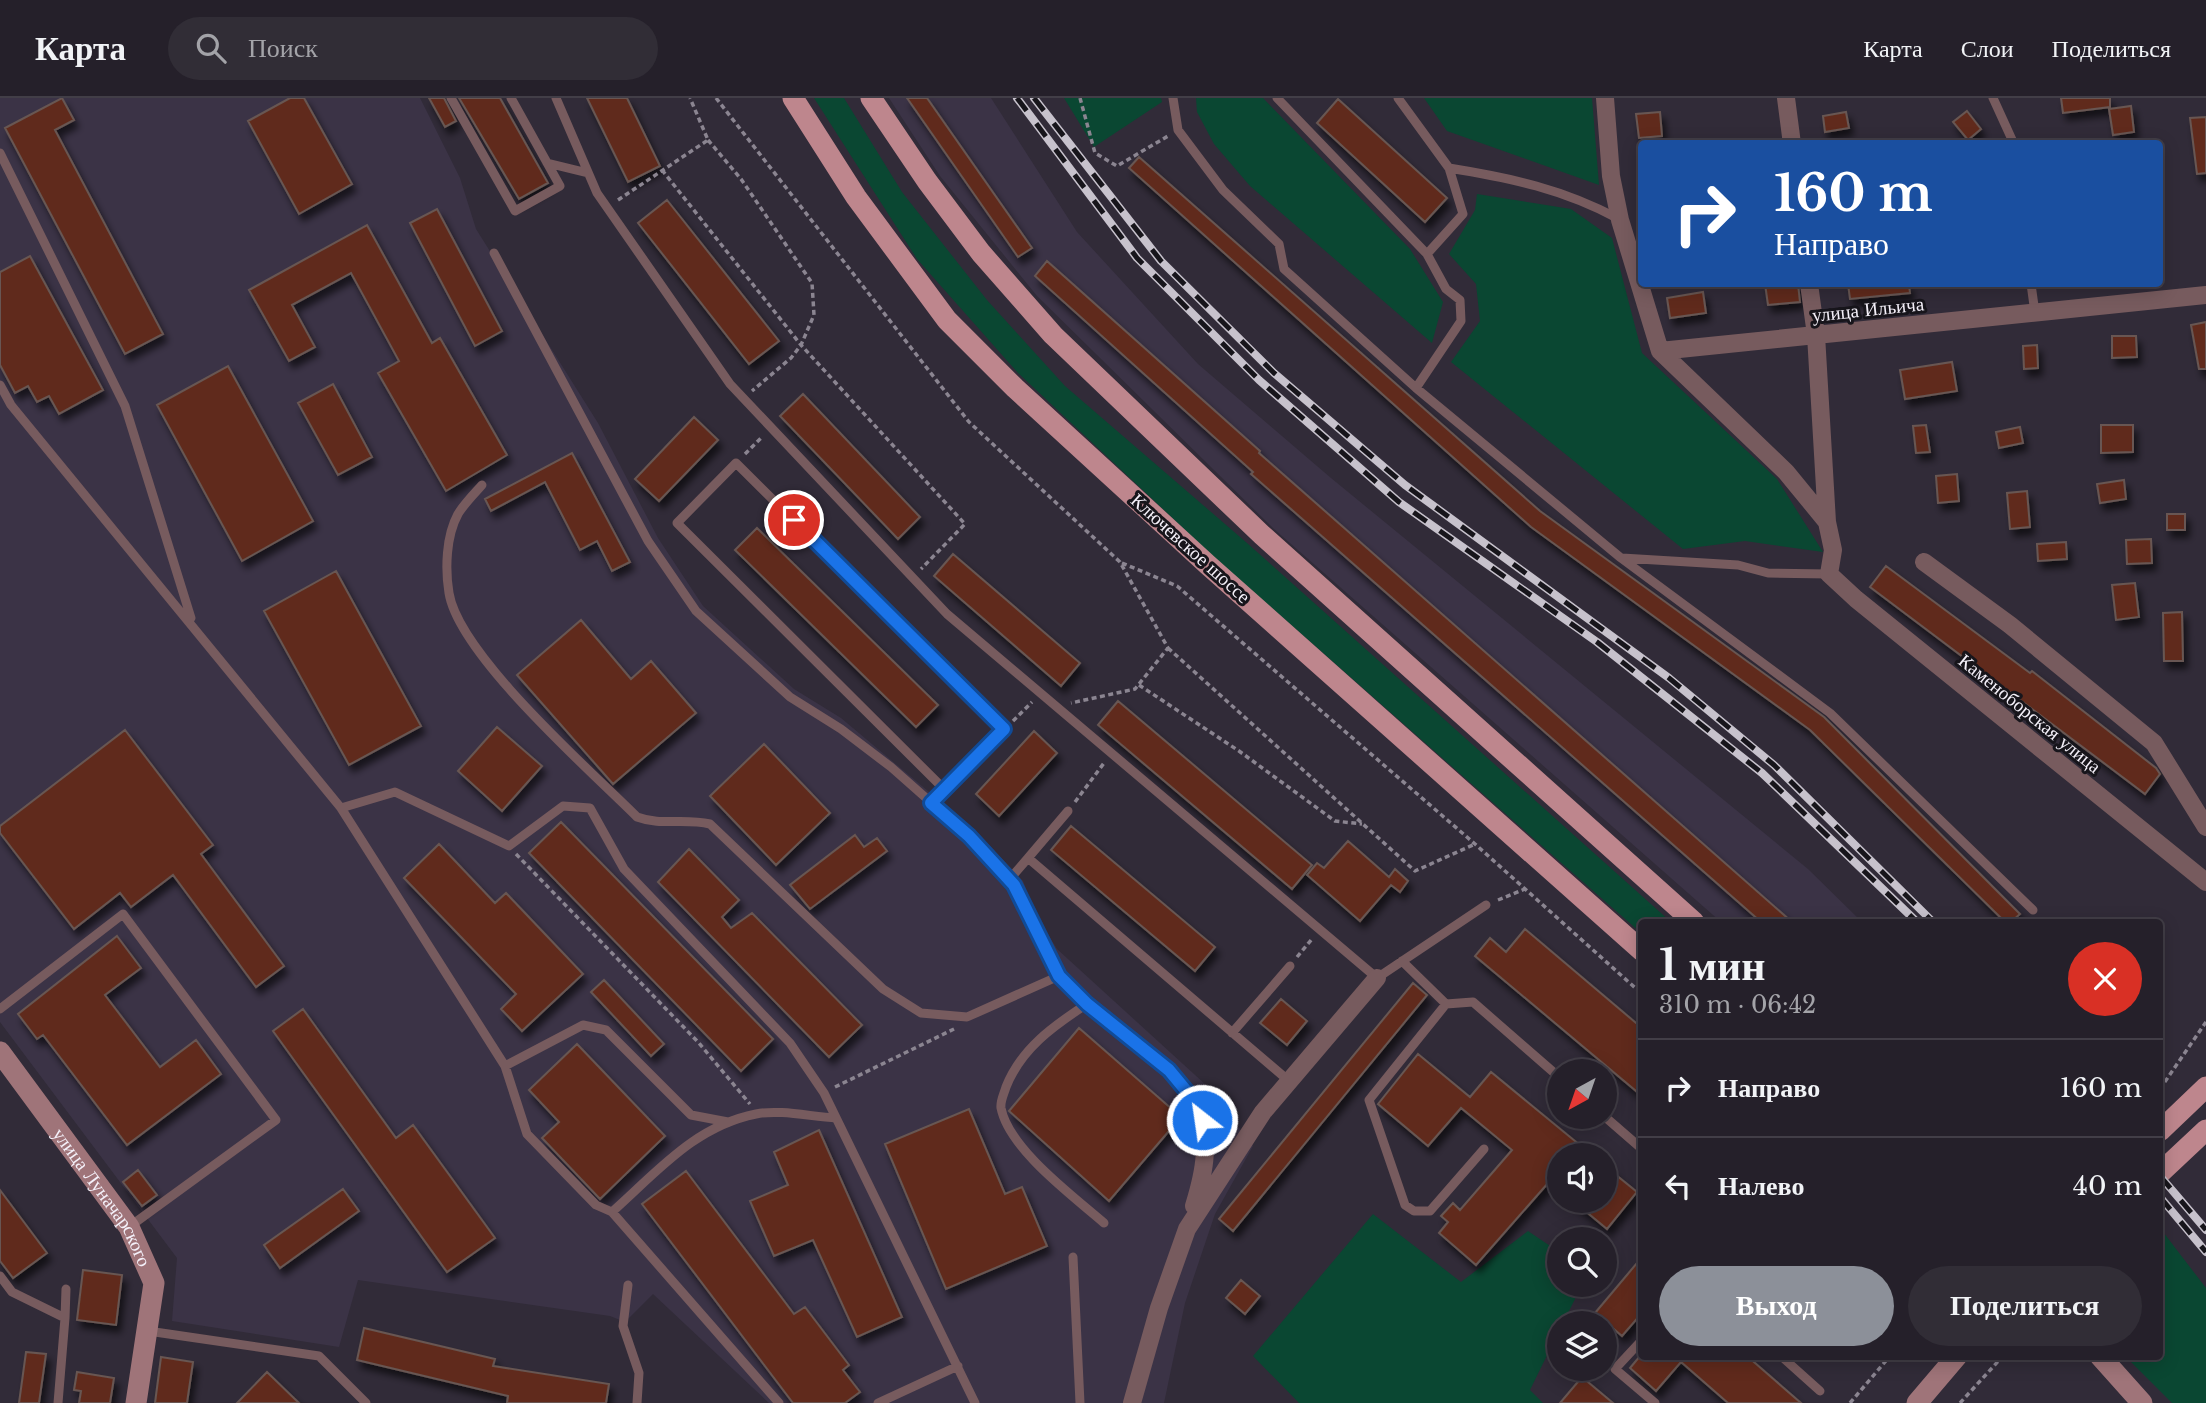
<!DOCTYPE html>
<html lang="ru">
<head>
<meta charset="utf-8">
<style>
  body { margin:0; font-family:"Libre Baskerville",serif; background:#312d36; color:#f1f3f6; height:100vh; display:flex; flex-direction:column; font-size:26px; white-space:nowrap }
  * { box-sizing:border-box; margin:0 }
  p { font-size:23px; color:#a3a3a8 }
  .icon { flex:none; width:38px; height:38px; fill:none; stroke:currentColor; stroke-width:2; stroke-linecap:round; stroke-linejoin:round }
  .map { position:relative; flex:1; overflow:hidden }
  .sheet { position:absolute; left:1638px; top:821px; width:525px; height:441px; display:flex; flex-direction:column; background:#25202a; border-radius:7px; box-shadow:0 4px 18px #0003,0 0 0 2px #423e47 }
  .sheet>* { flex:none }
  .top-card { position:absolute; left:1638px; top:42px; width:525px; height:147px; border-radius:7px; box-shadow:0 4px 18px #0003,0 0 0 2px #423e47; background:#1a4fa0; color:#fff; overflow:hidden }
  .needle { width:46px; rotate:220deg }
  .buttons { position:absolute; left:1547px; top:961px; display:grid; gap:14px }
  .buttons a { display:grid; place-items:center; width:70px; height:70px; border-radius:50%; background:#25202a; box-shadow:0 4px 18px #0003,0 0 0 2px #423e47; font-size:35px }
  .pin { position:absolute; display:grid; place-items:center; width:60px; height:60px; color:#fff; margin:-30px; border:4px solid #fff; border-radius:50%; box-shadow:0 2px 7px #0007 }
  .me { position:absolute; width:77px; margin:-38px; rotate:330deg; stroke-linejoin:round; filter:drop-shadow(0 0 5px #0008) }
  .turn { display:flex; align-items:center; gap:24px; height:147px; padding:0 21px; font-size:32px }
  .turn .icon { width:91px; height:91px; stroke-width:2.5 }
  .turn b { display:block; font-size:49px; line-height:60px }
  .round { display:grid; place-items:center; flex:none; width:74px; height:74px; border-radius:37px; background:#312d36 }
  .summary { display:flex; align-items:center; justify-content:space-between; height:119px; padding:0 21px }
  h1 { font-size:42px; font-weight:700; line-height:52px }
  .primary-button { display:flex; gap:14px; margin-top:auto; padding:14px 21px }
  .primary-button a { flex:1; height:80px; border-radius:42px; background:#8c9099; color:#fff; font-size:28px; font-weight:700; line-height:80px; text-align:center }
  .primary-button a+a { background:#312d36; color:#f1f3f6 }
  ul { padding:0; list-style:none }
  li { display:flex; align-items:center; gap:21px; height:98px; padding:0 21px; border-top:2px solid #423e47 }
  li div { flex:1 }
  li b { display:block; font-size:26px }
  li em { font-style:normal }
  header { display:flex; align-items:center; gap:42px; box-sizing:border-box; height:98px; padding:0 35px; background:#25202a; border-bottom:2px solid #423e47 }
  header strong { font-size:33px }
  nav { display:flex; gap:38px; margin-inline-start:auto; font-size:24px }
  .search { width:490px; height:63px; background:#312d36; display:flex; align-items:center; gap:18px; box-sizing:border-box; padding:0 24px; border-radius:38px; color:#a3a3a8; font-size:26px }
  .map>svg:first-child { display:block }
</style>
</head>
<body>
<header>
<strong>Карта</strong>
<div class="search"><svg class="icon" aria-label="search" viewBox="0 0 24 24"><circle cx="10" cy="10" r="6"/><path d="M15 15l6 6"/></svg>Поиск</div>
<nav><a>Карта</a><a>Слои</a><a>Поделиться</a></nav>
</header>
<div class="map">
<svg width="2206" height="1305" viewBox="0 0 2206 1305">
  <defs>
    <filter id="shadow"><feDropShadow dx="4" dy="7" stdDeviation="3.5" flood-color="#0009"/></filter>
  </defs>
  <rect width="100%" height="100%" fill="#312b38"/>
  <path fill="#3b3346" d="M0,0H420L460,80L476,131L598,325L658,440L703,508L794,591L841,620L979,736L1023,783L1037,818L1057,851L1206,987L1253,1048L1215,1116L1185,1205L1164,1305H769L653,1196L625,1224L610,1218L358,1182L339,1249L172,1223L177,1160L0,924Z
    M889,0H991L1077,134L1198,266L1331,380L1808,771L1862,824H1721L1274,431L1037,198L940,78Z"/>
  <path fill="#0a4732" d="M814,0H844L902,94L987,202L1065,288L1247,445L1671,824H1642L1641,835L1214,459L1018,275L917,161Z
    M1064,0H1161L1162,4L1094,49Z
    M1196,0H1263L1410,151L1443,204L1432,245L1250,88L1214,46L1197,14Z
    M1424,0H1592L1599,87L1447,33Z
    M1477,96L1571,111L1612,140L1642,255L1777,381L1823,454L1745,443L1683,451L1451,264L1480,223L1476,186L1449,156L1475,112Z
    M1373,1116L1461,1184L1528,1133L1559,1154V1186L1582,1187L1563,1225H1559V1233L1530,1292L1543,1305H1299L1253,1258Z
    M2160,1130L2206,1190V1305H2172L2125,1258H2160Z"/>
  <path fill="#612c1e" stroke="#685752" stroke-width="2" filter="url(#shadow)" d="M62,0L74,22L55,32L163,236L125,256L5,30Z
    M290,0H304L352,86L299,116L248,23Z
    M429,0H444L456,23L445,29Z
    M459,0H500L548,85L519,101Z
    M587,0H627L660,68L628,84Z
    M907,0H927L1032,150L1018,159Z
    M2061,0H2110V9L2063,15Z
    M1338,1L1447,100L1425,124L1317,25Z
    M2131,8L2134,34L2113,37L2109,11Z
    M1967,13L1981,31L1968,42L1953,24Z
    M1660,14L1662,38L1639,40L1636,16Z
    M1846,14L1849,30L1825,34L1823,18Z
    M2206,19V75L2197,76L2190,20Z
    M1139,59L1540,413L1824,619L2020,816L2011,824H2005L1810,632L1531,429L1129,70Z
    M667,102L779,243L749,266L638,125Z
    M437,111L502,233L475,248L410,125Z
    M367,127L432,245L440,240L507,357L446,393L378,275L399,263L351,175L292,207L315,249L289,263L249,192Z
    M30,158L103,292L59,316L49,298L37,304L28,288L15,295L0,267V174Z
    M1047,163L1260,353L1259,355L1792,824H1761L1251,376L1253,374L1035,178Z
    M1765,186H1798L1800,204L1768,207Z
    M1848,186H1909L1910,195L1850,201Z
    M1703,194L1706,215L1670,220L1667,200Z
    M2206,224V271H2199L2191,227Z
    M2112,238H2136L2137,259L2112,260Z
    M2037,247L2038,270L2024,271L2023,248Z
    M1952,264L1957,293L1905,301L1900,272Z
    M228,268L313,423L242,463L157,307Z
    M333,286L372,359L338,377L298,305Z
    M803,296L920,419L898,441L780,318Z
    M694,319L718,342L659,403L635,381Z
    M1926,327L1930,354L1916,355L1913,328Z
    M2101,327H2133V354L2101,355Z
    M2020,329L2023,345L1999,350L1996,334Z
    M572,355L630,464L612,473L597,443L580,452L545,384L491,413L485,401Z
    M1957,376L1959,403L1938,405L1936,378Z
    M2124,382L2126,401L2100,405L2097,386Z
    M2027,393L2030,429L2010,431L2007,395Z
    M2167,416H2185V432H2167Z
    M757,430L938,607L916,629L735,452Z
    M2151,441L2152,465L2127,466L2126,442Z
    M2066,444L2067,461L2038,463L2037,446Z
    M953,456L1080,565L1061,588L934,478Z
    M1886,468L2030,575L2032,573L2156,670L2160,676L2145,696L1870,489Z
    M336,473L421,628L349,667L264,513Z
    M2135,485L2139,519L2116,522L2112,487Z
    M2182,514L2183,563H2164L2163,515Z
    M581,522L631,581L651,563L696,615L613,686L517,577Z
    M1118,603L1312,767L1292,791L1098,627Z
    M497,629L542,668L502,713L458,673Z
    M125,632L213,747L201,756L284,868L256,889L173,777L131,809L120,795L74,831L0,735V728Z
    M1034,633L1057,655L999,718L976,696Z
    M764,646L830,715L776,767L710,698Z
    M561,724L773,941L741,973L529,755Z
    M1071,728L1215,849L1195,873L1051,752Z
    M855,737L864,749L877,740L887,753L810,811L790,787Z
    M1348,743L1389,779L1395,771L1408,783L1400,794L1391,787L1360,823L1307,777L1317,765L1324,770Z
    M439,746L495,805L506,795L583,876L522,933L501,911L516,896L404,780Z
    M689,751L739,802L722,819L731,830L752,815L862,927L829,959L658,784Z
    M1525,831L1642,930V998L1475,858L1490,840L1506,854Z
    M117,838L141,870L105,897L160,969L196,942L221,976L127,1047L43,937L37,941L18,916Z
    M604,882L664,946L651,958L591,894Z
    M1413,885L1427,897L1233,1133L1219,1121Z
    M1281,901L1307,923L1287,947L1260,925Z
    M303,911L396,1040L413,1027L495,1140L447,1174L273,933Z
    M1079,930L1181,1019L1109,1103L1009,1013Z
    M577,946L665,1038L600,1101L542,1040L559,1024L529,992Z
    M1418,956L1470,999L1491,974L1592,1057H1559V1092L1549,1084L1476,1167L1439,1135L1448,1124L1441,1118L1453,1105L1460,1112L1512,1052L1461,1010L1428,1048L1378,1006Z
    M969,1011L1005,1096L1022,1089L1047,1148L946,1191L885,1046Z
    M819,1032L902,1219L857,1239L813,1142L774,1158L750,1103L788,1087L774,1054Z
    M1605,1068L1637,1094L1607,1131L1572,1102H1605Z
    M138,1072L157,1097L142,1108L123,1084Z
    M686,1073L794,1216L805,1209L849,1267L843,1272L860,1294L845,1305H793L642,1106Z
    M343,1091L359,1113L280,1170L264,1147Z
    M0,1092L47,1155L13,1180L0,1163Z
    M1642,1159V1215L1622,1238L1595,1215Z
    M83,1172L122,1177L116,1227L77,1222Z
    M1241,1182L1260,1198L1245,1216L1226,1200Z
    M364,1230L495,1261L493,1268L609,1286L606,1305H507L508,1298L357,1262Z
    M26,1254L46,1256L39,1305H19Z
    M1640,1258H1747L1801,1305H1728L1681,1264L1656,1293L1630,1270Z
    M161,1259L193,1264L187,1305H155Z
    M77,1274L114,1280L110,1305H79L81,1293L74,1292Z
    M267,1274L299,1305H237Z
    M1582,1279L1613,1305H1560Z"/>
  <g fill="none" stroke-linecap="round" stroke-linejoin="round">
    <path stroke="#8b8591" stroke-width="3.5" stroke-dasharray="5 3.5" stroke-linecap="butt" d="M716,0L969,324L1120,464L1168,550L1135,591L1071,605
      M1080,0L1095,55L1117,68L1168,38
      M708,42L741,81L812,185L814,217L801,247L791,260L752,293
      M662,72L801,247L965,426L921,471
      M618,102L708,42L690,0
      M745,356L762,339
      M1122,465L1177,488L1475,746L1642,896
      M1168,550L1415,773L1475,746
      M1139,587L1239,653L1335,723L1362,726
      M1013,623L1032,604
      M1075,704L1104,665
      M516,756L698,944L750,1006
      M1498,802L1525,791
      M1297,859L1312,841
      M835,989L954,931
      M2160,991L2206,924
      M1850,1305L1890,1258
      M1960,1305L2003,1258"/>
    <path stroke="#775b5e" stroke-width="9" d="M451,0L515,113L560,88L511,0
      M556,0L597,95L730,286L947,516L1377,880L1486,807
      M1173,0L1178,32L1223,92L1279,146L1284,171L1416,290L1621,460L1830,615L2033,812
      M1277,0L1427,156L1446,191L1460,202L1461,223L1416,290
      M1398,0L1449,70C1511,80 1563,91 1619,121
      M1993,0L2014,46
      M0,55L125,308L191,520
      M547,65L588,75
      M494,155L648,443L696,513L790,599L841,631L891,669L969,738L1014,787L1059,878L1087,906L1169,972L1198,1007
      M1427,156L1463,116L1449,70
      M2031,186L2035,215
      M0,287L11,307L341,710L505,968L527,1036L596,1107L612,1114L779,1305
      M482,387C474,396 464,406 458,416C446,438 445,471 449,495C459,557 590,672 637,719C661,728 684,720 710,726L883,891L921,915L967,919L1059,878
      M1622,460L1738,467L1768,475L1829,476
      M931,705L1004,631L736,365L677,425L944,691
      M341,710L395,694L509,748L563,708L590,710L624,771L790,945L824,995L975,1305
      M1028,760L1068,713
      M1009,782L1028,760L1289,983
      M1402,863L1446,906
      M1087,906C1053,928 1021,951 1006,989C1004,996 1000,1003 1001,1010C1009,1051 1073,1098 1104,1125
      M0,911L123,816L276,1022L129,1129
      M1232,935L1290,868
      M505,968L583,927L606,932L691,1017L728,1024
      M1604,1018L1642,1051
      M1484,1051L1430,1113H1414L1405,1107L1369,1002L1446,906L1473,904L1559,979
      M612,1114C657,1074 695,1028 756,1016C780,1011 812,1019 836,1020
      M1073,1159L1080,1305
      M0,1178L12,1194L65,1220L66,1191
      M628,1187L623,1228L639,1275L637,1305
      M148,1233L319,1258L366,1305
      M1642,1242L1615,1271L1655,1305
      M1781,1258L1820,1293
      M58,1305L65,1220
      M878,1305L958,1268"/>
    <path stroke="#775b5e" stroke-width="18" d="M1605,0L1611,78L1620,122L1660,253L1786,374L1827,424L1833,452L1829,476L1856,501L2206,784
      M1786,0L1792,46
      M1809,186L1816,237L1827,424
      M1660,253L2206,197
      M1924,464L2010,527L2154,645L2206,729
      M1194,1108C1206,1069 1209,1047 1198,1007
      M1132,1305L1159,1210L1187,1131L1263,1014L1377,880"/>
    <g stroke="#9f7479" stroke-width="21">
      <path id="s1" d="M0,954L129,1129L154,1185L136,1305"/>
      <path d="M2100,1258L2142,1305"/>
      <path d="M1917,1305L1957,1258"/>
    </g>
    <path stroke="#be868d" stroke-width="21" d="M793,0L856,99L947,222L1015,290L1208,467L1642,853
      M871,0L927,83L981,155L1053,237L1262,437L1694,824
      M2160,1033L2206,989
      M2160,1075L2206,1032"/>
    <defs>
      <path id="rail" d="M1017,0L1137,160L1259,282L1399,404L1597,544L1762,675L1917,824
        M1034,0L1161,163L1274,275L1405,387L1669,580L1774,667L1933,824
        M2160,1078L2206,1132
        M2160,1099L2206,1154"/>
    </defs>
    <use href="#rail" stroke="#c7c2cc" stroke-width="8"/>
    <use href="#rail" stroke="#17151b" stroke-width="5" stroke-dasharray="16" stroke-linecap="butt"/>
  </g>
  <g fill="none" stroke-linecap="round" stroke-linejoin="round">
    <defs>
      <path id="route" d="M794,422L1004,631L931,705L969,738L1014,787L1059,878L1087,906L1169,972L1198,1007L1202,1022"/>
    </defs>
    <use href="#route" stroke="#114b97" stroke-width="18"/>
    <use href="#route" stroke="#1a73e8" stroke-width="12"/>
  </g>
  <g text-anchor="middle" stroke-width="6" stroke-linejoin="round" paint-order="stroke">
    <g font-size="19" fill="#f4f0f9" stroke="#17151b">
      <text transform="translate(1868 211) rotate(-6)" y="7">улица Ильича</text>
      <text transform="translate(1191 450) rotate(42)" y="7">Ключевское шоссе</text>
      <text transform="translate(2030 615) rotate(39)" y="7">Каменоборская улица</text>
      <text dy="7" stroke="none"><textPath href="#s1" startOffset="178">улица Луначарского</textPath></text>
    </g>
  </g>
</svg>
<div class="buttons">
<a><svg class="needle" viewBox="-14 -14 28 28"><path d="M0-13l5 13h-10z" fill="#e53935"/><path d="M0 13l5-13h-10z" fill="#a3a3a8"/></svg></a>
<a><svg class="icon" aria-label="sound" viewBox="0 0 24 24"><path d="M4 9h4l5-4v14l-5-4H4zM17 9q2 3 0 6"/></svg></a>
<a><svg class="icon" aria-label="search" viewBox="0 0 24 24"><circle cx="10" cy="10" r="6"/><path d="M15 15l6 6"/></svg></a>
<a><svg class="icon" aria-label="layers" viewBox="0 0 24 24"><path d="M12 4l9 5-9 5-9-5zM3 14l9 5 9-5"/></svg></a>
</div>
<div class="pin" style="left:794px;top:422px;background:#d93025"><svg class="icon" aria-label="arrive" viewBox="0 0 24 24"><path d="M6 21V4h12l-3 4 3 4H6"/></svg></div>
<svg class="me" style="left:1202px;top:1022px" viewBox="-20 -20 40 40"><circle r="17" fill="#1a73e8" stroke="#fff" stroke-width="3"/><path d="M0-11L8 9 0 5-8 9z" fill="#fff"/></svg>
<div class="top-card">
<div class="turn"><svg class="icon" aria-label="right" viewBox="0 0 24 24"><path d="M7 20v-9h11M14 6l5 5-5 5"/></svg><div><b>160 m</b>Направо</div></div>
</div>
<section class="sheet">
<div class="summary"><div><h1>1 мин</h1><p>310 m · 06:42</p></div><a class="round" style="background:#d93025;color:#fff"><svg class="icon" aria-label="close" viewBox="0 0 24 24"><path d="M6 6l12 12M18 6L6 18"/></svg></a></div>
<ul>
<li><svg class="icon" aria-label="right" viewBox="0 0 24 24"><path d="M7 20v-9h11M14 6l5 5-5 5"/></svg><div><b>Направо</b></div><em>160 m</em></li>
<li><svg class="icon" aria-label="left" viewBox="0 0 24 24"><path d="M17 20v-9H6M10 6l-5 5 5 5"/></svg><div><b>Налево</b></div><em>40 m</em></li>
</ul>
<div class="primary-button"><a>Выход</a><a>Поделиться</a></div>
</section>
</div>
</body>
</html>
